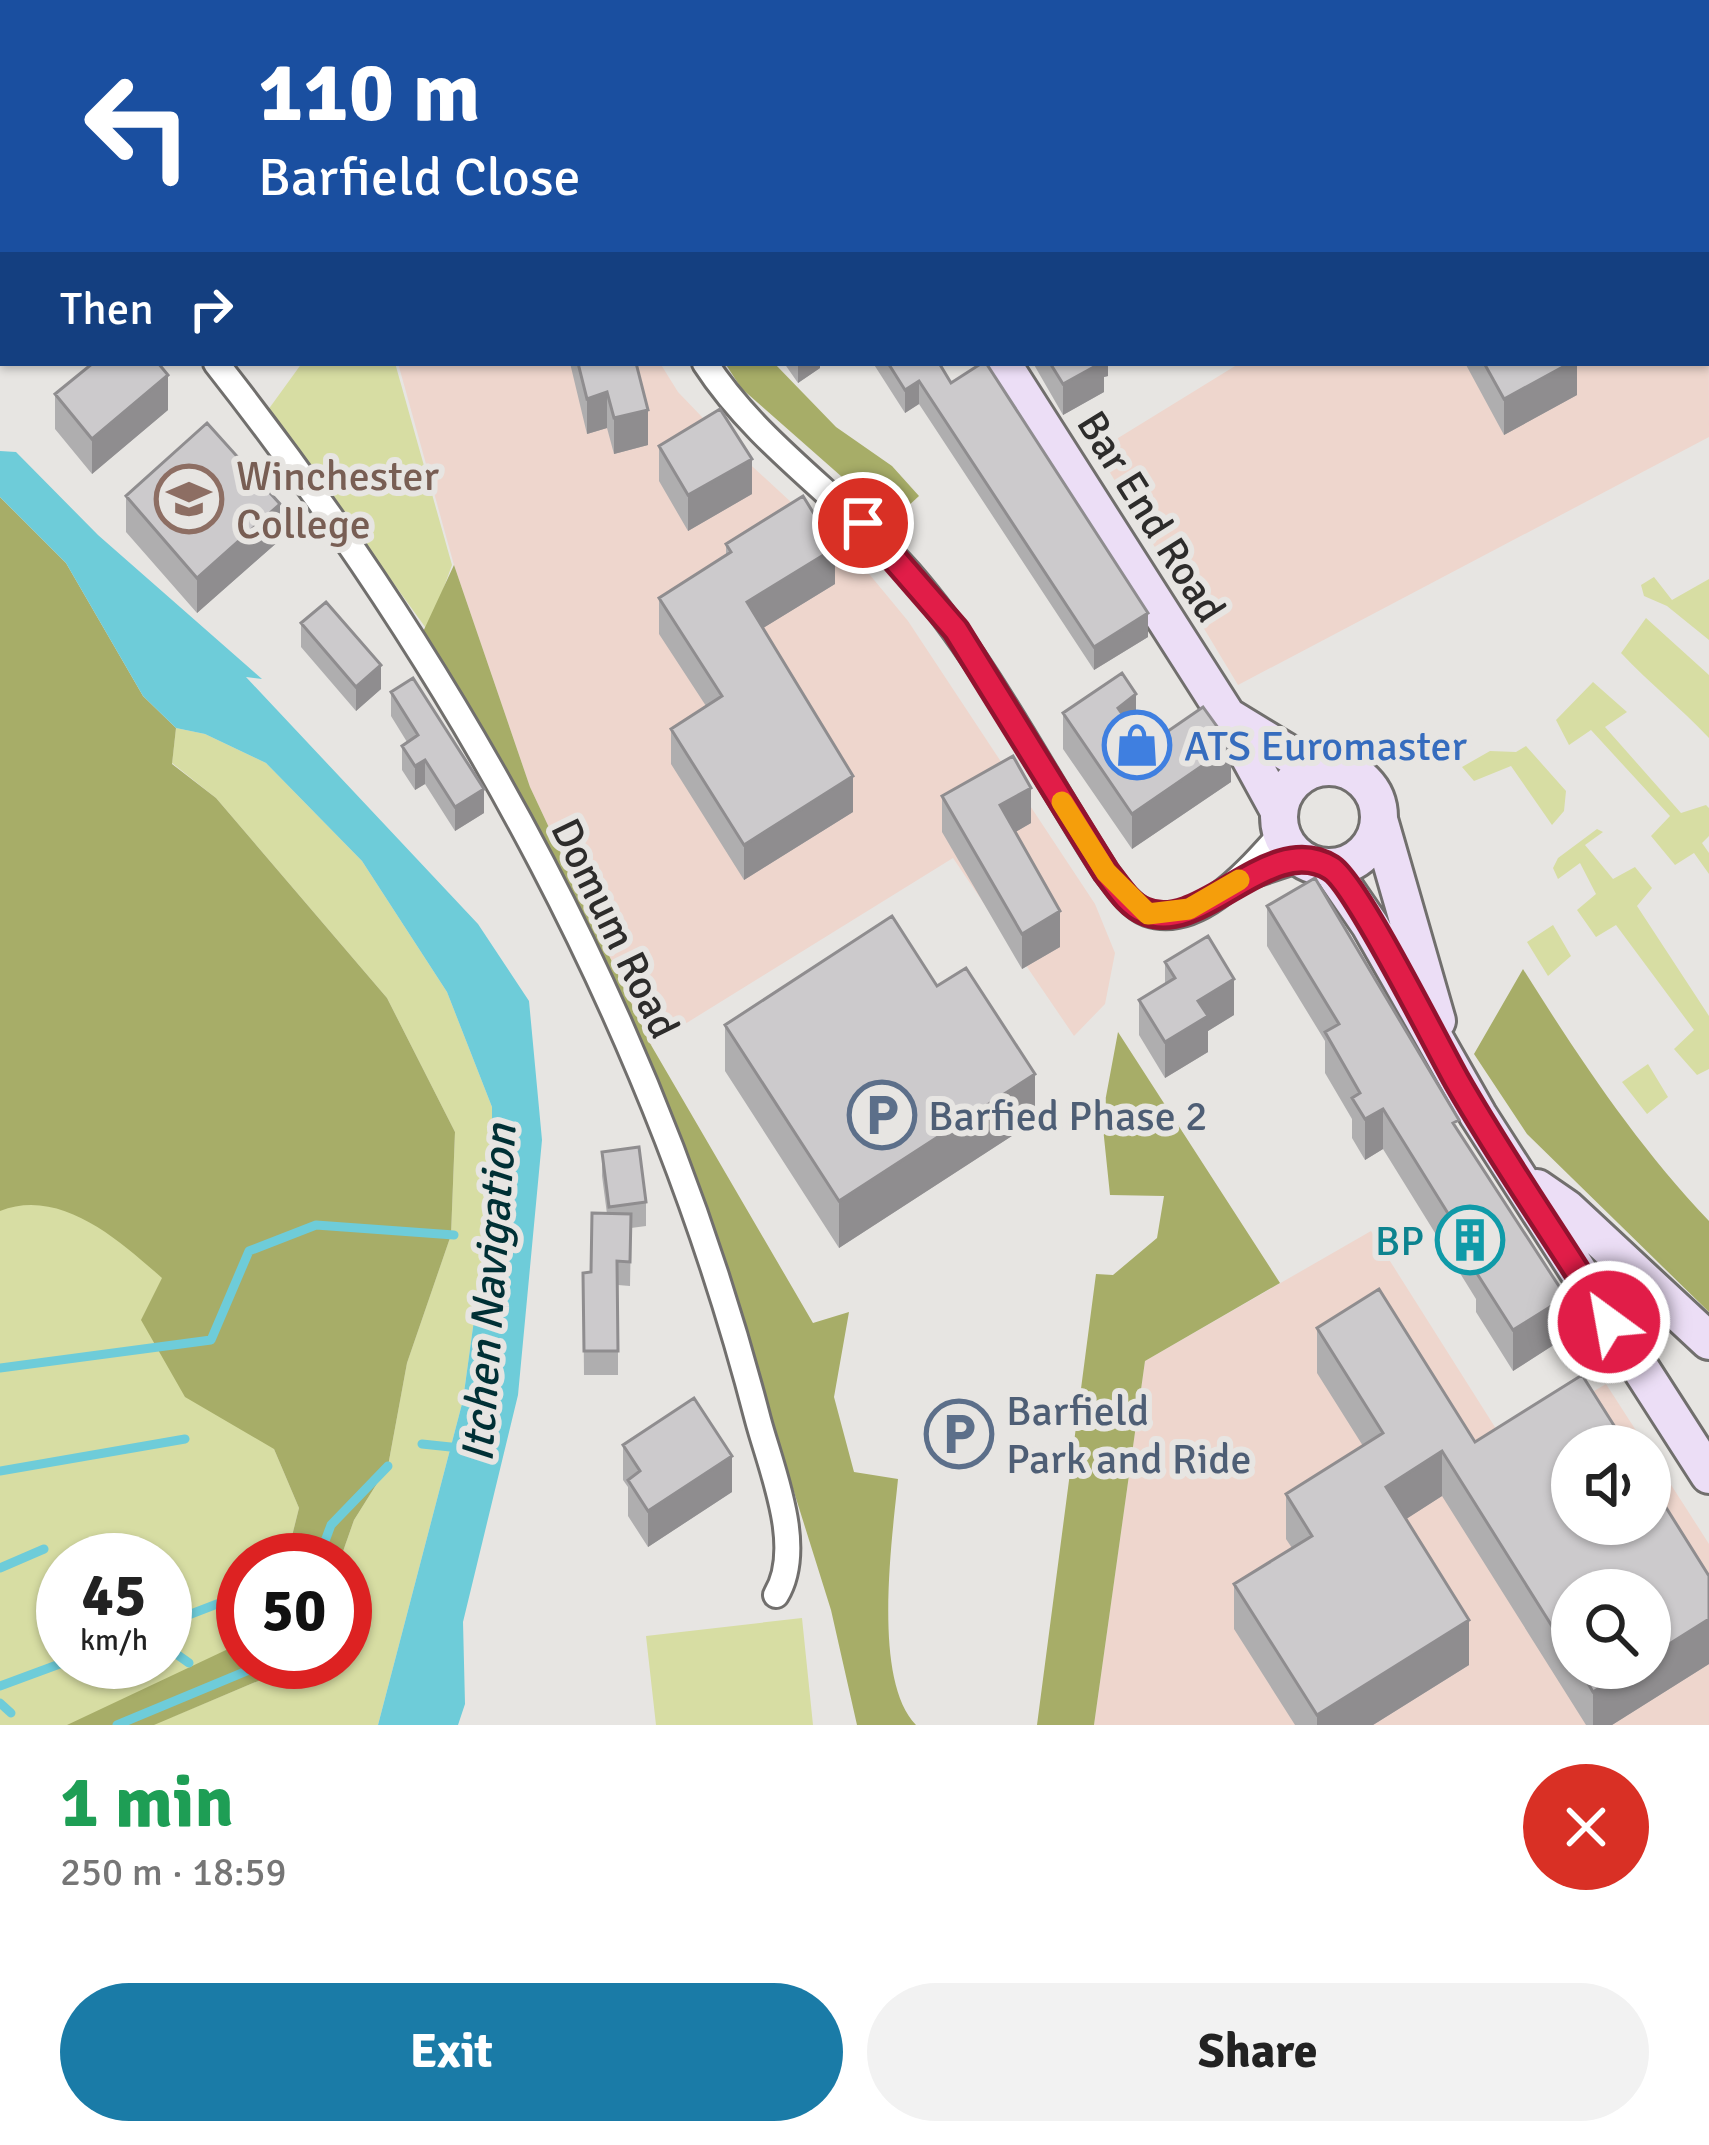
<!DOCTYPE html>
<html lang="en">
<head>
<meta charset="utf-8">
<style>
  body { margin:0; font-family:Signika,sans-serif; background:#f2f2f2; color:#222; height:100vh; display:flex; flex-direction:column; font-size:45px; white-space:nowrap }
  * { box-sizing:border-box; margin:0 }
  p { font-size:39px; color:#767676 }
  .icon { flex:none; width:66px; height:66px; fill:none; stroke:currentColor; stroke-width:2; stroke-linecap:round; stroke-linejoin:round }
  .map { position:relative; height:1725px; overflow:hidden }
  .details { display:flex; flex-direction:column; background:#fff; flex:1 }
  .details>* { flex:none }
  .guide { position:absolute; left:0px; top:0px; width:1710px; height:366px; box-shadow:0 3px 9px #0004; background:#1a4fa0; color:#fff; overflow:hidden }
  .tools { position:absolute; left:1551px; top:1425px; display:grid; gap:24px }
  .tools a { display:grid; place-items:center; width:120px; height:120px; border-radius:50%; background:#fff; box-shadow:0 3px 9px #0004; font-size:60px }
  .speed { position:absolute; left:36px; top:1533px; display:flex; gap:24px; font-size:60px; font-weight:700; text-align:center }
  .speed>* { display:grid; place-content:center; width:156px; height:156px; border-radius:50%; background:#fff; box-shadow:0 3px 9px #0004; line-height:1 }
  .speed small { font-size:30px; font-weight:400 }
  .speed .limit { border:18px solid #d22; background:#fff; color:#111 }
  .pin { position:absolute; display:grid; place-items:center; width:102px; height:102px; color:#fff; margin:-51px; border:6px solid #fff; border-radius:50%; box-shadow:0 3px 12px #0007 }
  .me { position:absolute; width:132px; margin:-66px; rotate:328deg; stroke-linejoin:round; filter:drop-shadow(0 0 9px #0008) }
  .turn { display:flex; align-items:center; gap:42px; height:252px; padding:0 60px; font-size:54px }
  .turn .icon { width:156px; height:156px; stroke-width:2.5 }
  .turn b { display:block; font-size:84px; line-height:102px }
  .then { display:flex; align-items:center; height:114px; padding:0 60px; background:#0003; gap:24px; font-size:45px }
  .round { display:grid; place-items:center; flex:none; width:126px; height:126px; border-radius:63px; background:#f2f2f2 }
  .overview { display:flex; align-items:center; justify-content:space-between; height:204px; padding:0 60px }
  h1 { font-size:72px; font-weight:700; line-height:90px; color:#1e9e55 }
  .action { display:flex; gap:24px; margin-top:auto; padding:24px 60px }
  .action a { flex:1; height:138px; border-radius:72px; background:#1a7ba7; color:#fff; font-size:48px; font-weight:700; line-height:138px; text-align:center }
  .action a+a { background:#f2f2f2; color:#222 }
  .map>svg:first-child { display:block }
</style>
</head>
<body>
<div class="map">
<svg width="1709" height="1725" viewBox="0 0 1709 1725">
  <rect width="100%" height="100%" fill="#e7e5e2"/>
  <path fill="#eed6cd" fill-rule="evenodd" d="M1708,26L1709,437L1238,685L1097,451L1240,363H1707Z
    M398,363H660L678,392L727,443L870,575L908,621L1095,904L1115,953L1105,1004L1074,1036L953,858L651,1045L530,787L454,565Z
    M1371,1231L1505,1443L1606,1384L1646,1446H1572V1524H1650V1452L1709,1544V1725H1094L1145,1361ZM1572,1590H1650V1668H1572Z"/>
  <path fill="#d7dda3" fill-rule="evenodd" d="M302,363H395L452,565L428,631L268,410Z
    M1654,577L1672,600L1709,579V640L1667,606L1644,596L1641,585Z
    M1646,618L1709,675V738C1680,707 1650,684 1621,653Z
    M1593,682L1627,712L1605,727L1681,813L1706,805L1709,808V836L1702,843L1709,853V874L1694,853L1675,865L1651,836L1670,816L1591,730L1569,745L1556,720Z
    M176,728L205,734L266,763L362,861L447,992L492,1107V1189L463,1400L378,1725H0V1115L259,1294L274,1449L299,1508L286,1560H243V1642L222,1654L172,1717L303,1662H345V1560H340L354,1520L388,1466L407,1363L451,1235L455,1132L387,998L216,798L172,763ZM63,1560H165V1662H63Z
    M1526,746L1566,791L1564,811L1552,825L1511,766L1474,781L1462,767L1490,751L1516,752Z
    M1597,829L1603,832L1585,845L1613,879L1635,867L1652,888L1637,906L1709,1016V1069L1697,1075L1674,1049L1694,1030L1616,925L1596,937L1577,910L1596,894L1580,863L1558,879L1553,868L1558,858Z
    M1553,925L1571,956L1548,976L1527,942Z
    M1648,1064L1668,1097L1647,1114L1622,1082Z
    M802,1618L813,1725H656L646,1636Z"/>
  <path fill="#a7ad68" d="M725,363H774L836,427L892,466L919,496L892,521L741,388Z
    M0,497L66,563L143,696L176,728L172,764L216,798L387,998L455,1132L451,1235L407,1363L388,1466L354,1520L340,1560H286L299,1508L274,1449L185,1397L141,1320L162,1278C119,1240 60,1187 0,1211Z
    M454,565L530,787L651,1045L813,1323L849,1312L834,1397L854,1472L898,1479C892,1540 872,1680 916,1725H857L831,1610L737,1310L622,995L519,833L415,649Z
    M1523,969C1579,1058 1636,1144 1709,1221V1312L1527,1134L1474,1054Z
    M1118,1032L1280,1283L1145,1361L1094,1725H1037L1096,1274L1113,1275L1157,1238L1164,1196L1110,1195L1102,1118Z
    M243,1642V1662H303L154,1725H67Z"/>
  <path fill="#6eccd9" d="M0,451L16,452L98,535L262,679L246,677L478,924L529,1001L542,1140L518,1395L463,1622L465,1704L458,1725H378L463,1400L492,1189V1107L447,992L362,861L266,763L205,734L176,728L143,696L66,563L0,497Z"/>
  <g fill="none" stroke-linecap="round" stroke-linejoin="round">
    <path stroke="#6eccd9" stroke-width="9" d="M0,1368L211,1340L249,1251L316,1225L454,1235
      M422,1444L460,1448
      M0,1471L185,1439
      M318,1560L331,1525L388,1466
      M0,1568L44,1549
      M165,1624L243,1594
      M165,1646L189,1663
      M0,1686L65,1662
      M0,1703L11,1713
      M117,1725L268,1662"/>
    <defs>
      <path id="street" d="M50,0V3
        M482,0L484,3
        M1057,0L1059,3
        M0,187L3,194
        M216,363C463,677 658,1032 758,1420C771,1469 805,1547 776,1595
        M705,363C758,445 845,500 909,573C988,664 1041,772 1106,872C1117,886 1129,906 1147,913C1199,931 1251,867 1281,834
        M1246,877L1300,859"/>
      <path id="secondary" d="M776,0L778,3
        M1002,363L1227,716L1279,811
        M1230,718L1314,769
        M1279 817a50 50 0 1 1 100 0a50 50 0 1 1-100 0Z
        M1380,823L1437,1021
        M1331,868L1370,925L1478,1115L1709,1475
        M1537,1188L1566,1208L1709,1341"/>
    </defs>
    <use href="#street" stroke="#716f6d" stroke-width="30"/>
    <use href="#secondary" stroke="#716f6d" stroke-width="42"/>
    <use href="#street" stroke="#fff" stroke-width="24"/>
    <use href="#secondary" stroke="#ecdef6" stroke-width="36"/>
  </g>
  <path fill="#afaeaf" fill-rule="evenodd" d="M127,0H203V3H127Z
    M827,0H895V3H830Z
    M1271,0H1369L1363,3H1273Z
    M3,39V106L0,107V40Z
    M570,363H636L648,445L614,454L607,428L587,434Z
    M784,363H820V368L798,383Z
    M873,363H939L951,383L1148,637L1094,670L919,404L905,413Z
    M1033,363H1108V376L1104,377V392L1063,415Z
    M1465,363H1577V395L1504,435Z
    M55,394L168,410L92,474L55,429Z
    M659,446L752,494L688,531L659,481Z
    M126,496L280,540L197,613L126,532Z
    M726,544L835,584L763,628L853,812L744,880L671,764V729L706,706L659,634V598L726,556Z
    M301,623L381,689L356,711L301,647Z
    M391,692L484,813L455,831L425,784L415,790L402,770V746L407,742L391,716Z
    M1063,713L1136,730L1134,731L1145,747L1231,782L1132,849L1063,749Z
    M942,796L1031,823L1015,832L1060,947L1022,969L942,832Z
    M1267,906L1459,1132L1566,1337L1513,1371L1476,1312V1299L1383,1149L1365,1160L1352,1138V1119L1325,1073V1041L1267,946Z
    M1165,962L1234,1015L1208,1031V1052L1165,1078L1139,1035V1000L1165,984Z
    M937,986L1035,1121L839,1248L725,1071V1025Z
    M602,1152L646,1202V1226L631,1228L630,1286L618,1285V1375H584L583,1273L591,1272L607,1214L602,1176Z
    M1317,1328L1475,1442L1709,1576V1664L1612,1725H1586L1442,1496L1406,1519L1469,1665L1373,1725H1295L1234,1629V1584L1292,1548L1286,1539V1494L1363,1446L1317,1373ZM1572,1590L1650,1668H1572Z
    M623,1445L732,1492L648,1547L628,1516V1487L623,1480Z"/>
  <path fill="#8f8d8f" d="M880,0H895V3H877Z
    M1141,0H1169L1166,3H1141Z
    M1303,0H1369L1363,3H1297Z
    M1614,0H1670L1664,3H1609Z
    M3,239V263L0,264V240Z
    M798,363H820V368L798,383Z
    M1098,363H1108V376L1104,377V392L1063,415V384Z
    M1570,363H1577V395L1504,435V399Z
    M168,375V410L92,474V439Z
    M919,381V404L905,413V390Z
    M607,392V428L587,434V399Z
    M648,410V445L614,454V418Z
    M752,459V494L688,531V495Z
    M280,504V540L197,613V578Z
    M835,548V584L747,638V602Z
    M1148,613V637L1094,670V647Z
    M381,665V689L356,711V687Z
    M1136,694V730L1118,743V708Z
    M1231,746V782L1132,849V814Z
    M425,760V784L415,790V766Z
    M853,776V812L744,880V845Z
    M1031,788V823L1000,841V805Z
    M484,789V813L455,831V807Z
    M1060,911V947L1022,969V934Z
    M1234,979V1015L1208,1031V1052L1165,1078V1042L1198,1001Z
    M1035,1074V1121L839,1248V1201Z
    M1383,1109V1149L1365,1160V1119Z
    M1566,1297V1337L1513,1371V1330Z
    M1442,1451V1496L1386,1532V1487Z
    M732,1456V1492L648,1547V1511Z
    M1709,1619V1664L1612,1725H1593V1692L1631,1668H1650V1656Z
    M1469,1620V1665L1373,1725H1317V1715Z"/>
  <path fill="#cccacc" stroke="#8f8d8f" stroke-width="3" d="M71,0H101L102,3H71Z
    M597,0H648L650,3H599Z
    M674,0H725L727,3H677Z
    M849,0H880L877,3H852Z
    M977,0H1019L1020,3H979Z
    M1166,0H1183L1185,3H1166Z
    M1483,0H1614L1609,3H1477Z
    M3,39V82L0,83V40Z
    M3,198V239L0,240V199Z
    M93,363H158L168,375L92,439L55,394Z
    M578,363H636L648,410L614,418L607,392L587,399Z
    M888,363H939L951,383L982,363H986L1148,613L1094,647L919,381L905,390Z
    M1050,363H1101L1063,384Z
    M1484,363H1570L1504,399Z
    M720,409L752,459L688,495L659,446Z
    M207,423L280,504L197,578L126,496Z
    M803,496L835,548L747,602L853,776L744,845L671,729L722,696L659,598L731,552L726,544Z
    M326,602L381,665L356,687L301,623Z
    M1122,673L1136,694L1118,708L1145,747L1203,707L1231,746L1132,814L1063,713Z
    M413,678L484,789L455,807L425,760L415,766L402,746L418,735L391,692Z
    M1013,756L1031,788L1000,805L1060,911L1022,934L942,796Z
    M1315,878L1459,1120L1453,1123L1566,1297L1513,1330L1476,1272L1482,1268L1383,1109L1365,1119L1352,1098L1360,1093L1325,1032L1339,1024L1267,906Z
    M892,916L937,986L966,968L1035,1074L839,1201L725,1025Z
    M1208,936L1234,979L1198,1001L1208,1016L1165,1042L1139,1000L1175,978L1165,962Z
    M639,1147L646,1202L609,1207L602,1152Z
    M592,1213L631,1214L630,1262L617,1261L618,1351H584L583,1273L591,1272Z
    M1379,1289L1475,1442L1582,1375L1627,1446H1572V1524H1650V1482L1709,1576V1619L1650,1656V1590H1572V1658L1442,1451L1386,1487L1469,1620L1317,1715L1234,1584L1312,1536L1286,1494L1383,1433L1317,1328Z
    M694,1398L732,1456L648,1511L628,1480L640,1471L623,1445Z
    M1579,1668H1631L1593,1692Z"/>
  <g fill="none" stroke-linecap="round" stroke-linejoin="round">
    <defs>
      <path id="route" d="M863,523L956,630L1106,872C1117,886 1128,904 1144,911C1201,937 1269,830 1331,868C1356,883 1437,1046 1457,1081C1504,1163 1559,1241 1609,1322"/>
    </defs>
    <use href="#route" stroke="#92132f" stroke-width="30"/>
    <use href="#route" stroke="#e11d48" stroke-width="21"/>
    <path stroke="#f59e0b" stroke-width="21" d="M1062,802L1106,872L1148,914L1189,909L1239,880"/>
  </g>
  <defs>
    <symbol id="school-ring" viewBox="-11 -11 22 22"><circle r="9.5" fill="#e7e5e2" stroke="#8d6e63" stroke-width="1.5"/><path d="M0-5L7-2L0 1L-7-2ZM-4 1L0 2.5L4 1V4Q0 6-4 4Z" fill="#8d6e63"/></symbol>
    <symbol id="shop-ring" viewBox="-11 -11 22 22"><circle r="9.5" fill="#e7e5e2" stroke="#3f7fe0" stroke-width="1.5"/><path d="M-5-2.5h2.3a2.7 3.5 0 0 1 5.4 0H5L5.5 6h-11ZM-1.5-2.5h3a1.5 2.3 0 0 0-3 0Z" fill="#3f7fe0"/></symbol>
    <symbol id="parking-ring" viewBox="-11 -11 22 22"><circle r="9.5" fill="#e7e5e2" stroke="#5c6f8a" stroke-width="1.5"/><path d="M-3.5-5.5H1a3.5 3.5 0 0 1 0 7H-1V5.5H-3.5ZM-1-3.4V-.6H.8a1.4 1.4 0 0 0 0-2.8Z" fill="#5c6f8a"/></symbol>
    <symbol id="building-ring" viewBox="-11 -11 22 22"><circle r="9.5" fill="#e7e5e2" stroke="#0f9aa8" stroke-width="1.5"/><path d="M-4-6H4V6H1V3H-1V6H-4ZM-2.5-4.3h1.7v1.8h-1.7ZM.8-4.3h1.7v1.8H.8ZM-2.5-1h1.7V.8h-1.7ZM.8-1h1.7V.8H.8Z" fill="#0f9aa8"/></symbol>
  </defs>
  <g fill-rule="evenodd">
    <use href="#school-ring" x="151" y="461" width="76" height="76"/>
    <use href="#shop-ring" x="1099" y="707" width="76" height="76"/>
    <use href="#parking-ring" x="844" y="1077" width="76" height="76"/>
    <use href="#building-ring" x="1432" y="1202" width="76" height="76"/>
    <use href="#parking-ring" x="921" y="1396" width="76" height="76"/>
  </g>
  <g text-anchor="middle" stroke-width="12" stroke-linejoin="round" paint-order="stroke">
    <g font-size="42" fill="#785e54" stroke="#e7e5e2" text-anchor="start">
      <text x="236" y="490">Winchester<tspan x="236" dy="48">College</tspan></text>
    </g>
    <g font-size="42" fill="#2d2c2b" stroke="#e7e5e2">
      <text transform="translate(1152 516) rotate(58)" y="15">Bar End Road</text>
      <text transform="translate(616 928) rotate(64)" y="15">Domum Road</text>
    </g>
    <g font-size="42" fill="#366cbe" stroke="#e7e5e2" text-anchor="start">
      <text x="1184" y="760">ATS Euromaster</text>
    </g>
    <g font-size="42" fill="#4e5e75" stroke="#e7e5e2" text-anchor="start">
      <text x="928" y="1130">Barfied Phase 2</text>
      <text x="1006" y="1425">Barfield<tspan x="1006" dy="48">Park and Ride</tspan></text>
    </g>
    <g font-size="42" fill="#0d838f" stroke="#e7e5e2" text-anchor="end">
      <text x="1424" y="1255">BP</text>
    </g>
    <g font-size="45" font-style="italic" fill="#003035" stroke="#e7e5e2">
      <text transform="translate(488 1293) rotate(-86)" y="16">Itchen Navigation</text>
    </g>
  </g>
</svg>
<div class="tools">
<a><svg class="icon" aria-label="sound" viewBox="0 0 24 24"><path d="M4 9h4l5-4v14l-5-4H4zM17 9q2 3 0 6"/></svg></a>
<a><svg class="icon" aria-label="search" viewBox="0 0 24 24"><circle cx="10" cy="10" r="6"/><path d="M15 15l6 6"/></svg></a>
</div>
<div class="speed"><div>45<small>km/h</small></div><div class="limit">50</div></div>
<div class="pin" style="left:863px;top:523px;background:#d93025"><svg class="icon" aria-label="arrive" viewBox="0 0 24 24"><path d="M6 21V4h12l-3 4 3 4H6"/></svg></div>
<svg class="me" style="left:1609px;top:1322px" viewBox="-20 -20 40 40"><circle r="17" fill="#e11d48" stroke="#fff" stroke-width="3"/><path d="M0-11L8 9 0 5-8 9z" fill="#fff"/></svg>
<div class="guide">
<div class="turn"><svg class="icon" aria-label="left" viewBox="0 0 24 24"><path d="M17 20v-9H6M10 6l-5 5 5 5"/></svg><div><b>110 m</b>Barfield Close</div></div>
<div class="then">Then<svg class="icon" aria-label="right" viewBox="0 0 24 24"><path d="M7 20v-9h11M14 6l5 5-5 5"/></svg></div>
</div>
</div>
<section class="details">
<div class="overview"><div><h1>1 min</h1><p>250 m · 18:59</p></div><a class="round" style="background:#d93025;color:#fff"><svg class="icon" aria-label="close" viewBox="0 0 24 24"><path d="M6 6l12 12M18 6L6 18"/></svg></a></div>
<div class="action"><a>Exit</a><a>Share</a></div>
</section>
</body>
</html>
